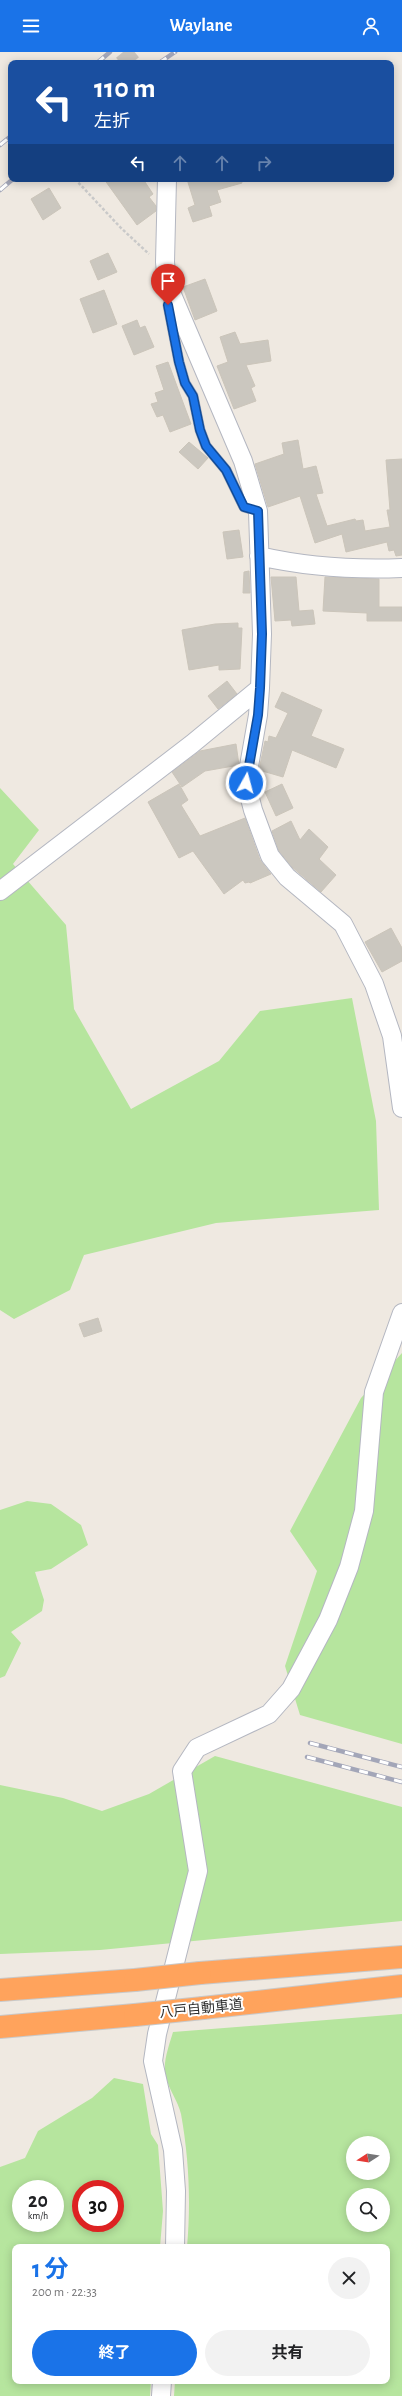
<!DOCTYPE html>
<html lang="ja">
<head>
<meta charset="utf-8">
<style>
  body { margin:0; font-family:"Alegreya Sans","Noto Sans JP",sans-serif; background:#f2f2f2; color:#202124; height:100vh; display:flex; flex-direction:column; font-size:15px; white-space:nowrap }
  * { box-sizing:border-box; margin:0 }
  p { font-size:13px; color:#757577 }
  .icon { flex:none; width:22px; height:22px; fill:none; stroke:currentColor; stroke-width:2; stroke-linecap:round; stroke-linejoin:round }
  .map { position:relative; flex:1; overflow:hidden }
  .details { position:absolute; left:12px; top:2192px; width:378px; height:140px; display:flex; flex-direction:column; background:#fff; border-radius:8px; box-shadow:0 2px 10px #0003 }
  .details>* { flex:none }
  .banner { position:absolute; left:8px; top:8px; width:386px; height:122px; border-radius:8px; box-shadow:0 2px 10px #0003; background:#1a4fa0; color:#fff; overflow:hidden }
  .needle { width:26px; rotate:258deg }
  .fabs { position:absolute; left:346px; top:2084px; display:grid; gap:8px }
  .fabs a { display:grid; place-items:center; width:44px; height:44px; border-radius:50%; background:#fff; box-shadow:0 2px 10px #0003; font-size:20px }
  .speed { position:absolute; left:12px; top:2128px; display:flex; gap:8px; font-size:20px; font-weight:700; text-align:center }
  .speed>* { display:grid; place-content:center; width:52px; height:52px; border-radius:50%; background:#fff; box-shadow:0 2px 10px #0003; line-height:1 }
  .speed small { font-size:10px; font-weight:400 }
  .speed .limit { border:6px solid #d22; background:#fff; color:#111 }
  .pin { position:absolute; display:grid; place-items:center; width:34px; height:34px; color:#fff; margin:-41px -17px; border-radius:50% 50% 50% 0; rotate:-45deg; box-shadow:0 0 4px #0007 }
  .pin .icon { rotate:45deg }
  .me { position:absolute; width:44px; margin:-22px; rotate:7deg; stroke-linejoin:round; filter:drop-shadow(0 0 3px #0008) }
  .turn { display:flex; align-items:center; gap:14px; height:84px; padding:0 20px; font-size:18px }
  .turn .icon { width:52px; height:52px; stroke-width:2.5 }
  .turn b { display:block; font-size:28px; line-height:34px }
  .lanes { display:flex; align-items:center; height:38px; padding:0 20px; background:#0003; justify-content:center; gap:20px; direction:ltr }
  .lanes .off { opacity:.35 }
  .round { display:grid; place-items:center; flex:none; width:42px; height:42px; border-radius:21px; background:#f2f2f2 }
  .headline { display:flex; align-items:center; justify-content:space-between; height:68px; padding:0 20px }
  h1 { font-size:24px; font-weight:700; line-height:30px; color:#1a73e8 }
  .cta { display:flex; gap:8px; margin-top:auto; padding:8px 20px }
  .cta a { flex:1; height:46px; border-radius:24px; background:#1a73e8; color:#fff; font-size:16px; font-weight:700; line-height:46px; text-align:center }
  .cta a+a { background:#f2f2f2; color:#202124 }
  header { display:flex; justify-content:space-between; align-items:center; height:52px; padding:0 20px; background:#1a73e8; color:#fff; font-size:18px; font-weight:700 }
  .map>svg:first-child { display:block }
</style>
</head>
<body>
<header><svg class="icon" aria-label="menu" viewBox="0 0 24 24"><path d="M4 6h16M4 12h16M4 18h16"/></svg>Waylane<svg class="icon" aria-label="person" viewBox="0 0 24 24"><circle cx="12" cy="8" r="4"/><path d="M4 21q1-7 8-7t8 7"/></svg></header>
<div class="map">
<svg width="402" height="2344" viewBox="0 0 402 2344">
  <rect width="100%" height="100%" fill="#efe9e1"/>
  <path fill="#b6e59e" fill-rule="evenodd" d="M0,736L39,778L13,812L66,873L74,957L131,1057L219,1009L260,959L352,946L376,1069L379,1158L216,1171L84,1203L70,1238L14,1267L0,1258Z
    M402,1301V1692L300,1663L285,1614L317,1519L290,1479L361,1346Z
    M27,1449L51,1452L81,1473L88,1493L51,1517L35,1520L44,1548L42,1559L11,1580L21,1591L5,1624L0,1626V1458Z
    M215,1704L402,1755V1869L100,1898L0,1902V1733L63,1746L102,1759L149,1742Z
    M402,1962V2344H174L175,2329H387V2195H187C191,2151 189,2106 181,2062C178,2049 169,2038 166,2025C162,2011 169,1994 173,1980ZM353,2091H383V2121H353ZM353,2143H383V2173H353Z
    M114,2026L143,2032L151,2082L158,2093L163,2159L160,2195H15V2329H151L150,2344H0V2115L25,2106L38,2079L92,2046ZM21,2137H55V2171H21ZM81,2137H115V2171H81Z"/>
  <path fill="#cbc7bf" stroke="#cbc5ba" d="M104,127H143L153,142L149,145L156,154V159L137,173Z
    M187,127H241L242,131L217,138L221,150L209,154L212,164L193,170L188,156L195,153Z
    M49,136L61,156L43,168L31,147Z
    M108,201L117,220L98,228L90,209Z
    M205,227L217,259L195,268L183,235Z
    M104,238L117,272L93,281L80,247Z
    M137,268L140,276L145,274L154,295L134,303L122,274Z
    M235,280L240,292L268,288L271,309L246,313L255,334L251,336L256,349L234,357L217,314L228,310L220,285Z
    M168,310L191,372L170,380L163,363L157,365L151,352L158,350L155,341L164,338L156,314Z
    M298,388L303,417L316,414L323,441L316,442L327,474L355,467L356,469L363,468L365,479L390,475L387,458H390L386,408L402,407V503L396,504L394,498L389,499L387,490L346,500L342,482L315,491L300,444L268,455L255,412L284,402L282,391Z
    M189,390L208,406L198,417L179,400Z
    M239,478L243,505L227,507L223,480Z
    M249,519L250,541H243L244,520Z
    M271,525H296L299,559L313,558L315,572L292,574L291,568L275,569Z
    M325,525L379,527V555H402V569H367V561L323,559Z
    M238,571V576H242L240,617L219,618V613L189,618L182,578L215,572Z
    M227,629L237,642L218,657L208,644Z
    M282,640L322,658L311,684L344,697L336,716L292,698L283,725L259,718L265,689L268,690L269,684L276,686L288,661L275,655Z
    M236,692L239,713L205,719L182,735L172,720L200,699Z
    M179,732L188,748L181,753L200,784L245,766L260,808L271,822L250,831L249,830L245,831L243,828L224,842L193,799L179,806L148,750Z
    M282,732L293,756L276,764L265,740Z
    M291,769L300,788L309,777L328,795L319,807L336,823L321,840L292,815L279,799L272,779Z
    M391,876L402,896V909L382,920L365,890Z
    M98,1266L102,1279L84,1285L79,1272Z"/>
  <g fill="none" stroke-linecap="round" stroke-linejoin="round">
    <path stroke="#c8c4bd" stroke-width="18" stroke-dasharray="18 9" stroke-linecap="butt" d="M123,0L132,11"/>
    <defs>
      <path id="service" d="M170,245L168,253L179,310L185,331L193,344L200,378L206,394L226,418L244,455L258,459"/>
      <path id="minor" d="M167,127L165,210L167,231L243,409L258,459L262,582L260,636L258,663L246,731L253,758L270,804L287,825L343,872L374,932L392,984L402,1056
        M259,504C307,515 353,518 402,516
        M0,839L192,692L260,636
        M175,2195L176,2139L173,2098L153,2009L157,1982L198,1819L182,1719L197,1696L269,1662L291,1637L328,1568L349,1515L364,1459L374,1340L402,1261
        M161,2344L162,2329"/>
      <path id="motorway" d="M200,1921L402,1905
        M0,1938L135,1928
        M203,1956L402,1934
        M0,1975L135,1963"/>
    </defs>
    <use href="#service" stroke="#b4b7c1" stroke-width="11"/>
    <use href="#minor" stroke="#b4b7c1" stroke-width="20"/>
    <use href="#motorway" stroke="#c9c9c9" stroke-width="24"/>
    <path stroke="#c9c9c9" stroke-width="2.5" stroke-dasharray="3 2" stroke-linecap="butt" d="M75,127L121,176L149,202"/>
    <use href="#service" stroke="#fff" stroke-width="9"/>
    <use href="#minor" stroke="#fff" stroke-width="18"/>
    <use href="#motorway" stroke="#ffa35c" stroke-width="22"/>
    <defs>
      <path id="rail" d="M97,11L110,0
        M159,11L175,0
        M0,93L11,84
        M0,138L13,127
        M310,1691L402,1715
        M307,1705L402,1730"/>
    </defs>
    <use href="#rail" stroke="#a3a6b8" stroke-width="4.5"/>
    <use href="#rail" stroke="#fff" stroke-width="3" stroke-dasharray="9" stroke-linecap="butt"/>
    <defs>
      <path id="motorway-bridge" d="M135,1928L200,1921
        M135,1963L203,1956"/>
    </defs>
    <use href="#motorway-bridge" stroke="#c9c9c9" stroke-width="24" stroke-linecap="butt"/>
    <use href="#motorway-bridge" stroke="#ffa35c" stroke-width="22"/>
  </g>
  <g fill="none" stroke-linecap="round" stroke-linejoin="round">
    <defs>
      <path id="route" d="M168,253L179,310L185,331L193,344L200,378L206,394L226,418L244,455L258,459L262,582L260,636L258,663L246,731"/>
    </defs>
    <use href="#route" stroke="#114b97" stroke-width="10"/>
    <use href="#route" stroke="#1a73e8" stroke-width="7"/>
  </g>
  <g text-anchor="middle" stroke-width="4" stroke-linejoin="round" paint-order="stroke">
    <g font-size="14" fill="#2e2e2e" stroke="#fff">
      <text transform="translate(201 1956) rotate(-6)" y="5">八戸自動車道</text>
    </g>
  </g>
</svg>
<div class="fabs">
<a><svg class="needle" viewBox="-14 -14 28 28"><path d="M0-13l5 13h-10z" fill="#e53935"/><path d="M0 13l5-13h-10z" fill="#757577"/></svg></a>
<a><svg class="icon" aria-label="search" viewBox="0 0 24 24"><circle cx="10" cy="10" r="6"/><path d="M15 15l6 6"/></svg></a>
</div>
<div class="speed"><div>20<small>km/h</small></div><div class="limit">30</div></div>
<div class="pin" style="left:168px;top:253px;background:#d93025"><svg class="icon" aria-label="arrive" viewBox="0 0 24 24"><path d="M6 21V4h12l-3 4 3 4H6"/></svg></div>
<svg class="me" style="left:246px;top:731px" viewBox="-20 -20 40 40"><circle r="17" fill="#1a73e8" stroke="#fff" stroke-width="3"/><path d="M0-11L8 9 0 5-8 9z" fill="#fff"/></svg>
<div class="banner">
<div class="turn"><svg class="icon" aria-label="left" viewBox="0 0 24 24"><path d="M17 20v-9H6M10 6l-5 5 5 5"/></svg><div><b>110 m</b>左折</div></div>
<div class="lanes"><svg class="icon" aria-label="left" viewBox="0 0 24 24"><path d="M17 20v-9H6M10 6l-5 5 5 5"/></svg><svg class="icon off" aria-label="ahead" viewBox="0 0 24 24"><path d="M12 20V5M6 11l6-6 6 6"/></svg><svg class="icon off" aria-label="ahead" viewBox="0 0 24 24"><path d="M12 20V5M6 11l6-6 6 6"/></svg><svg class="icon off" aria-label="right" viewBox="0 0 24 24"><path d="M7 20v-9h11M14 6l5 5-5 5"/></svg></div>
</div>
<section class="details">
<div class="headline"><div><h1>1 分</h1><p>200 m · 22:33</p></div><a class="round"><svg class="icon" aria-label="close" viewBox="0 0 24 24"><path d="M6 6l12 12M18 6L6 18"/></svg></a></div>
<div class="cta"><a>終了</a><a>共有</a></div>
</section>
</div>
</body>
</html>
